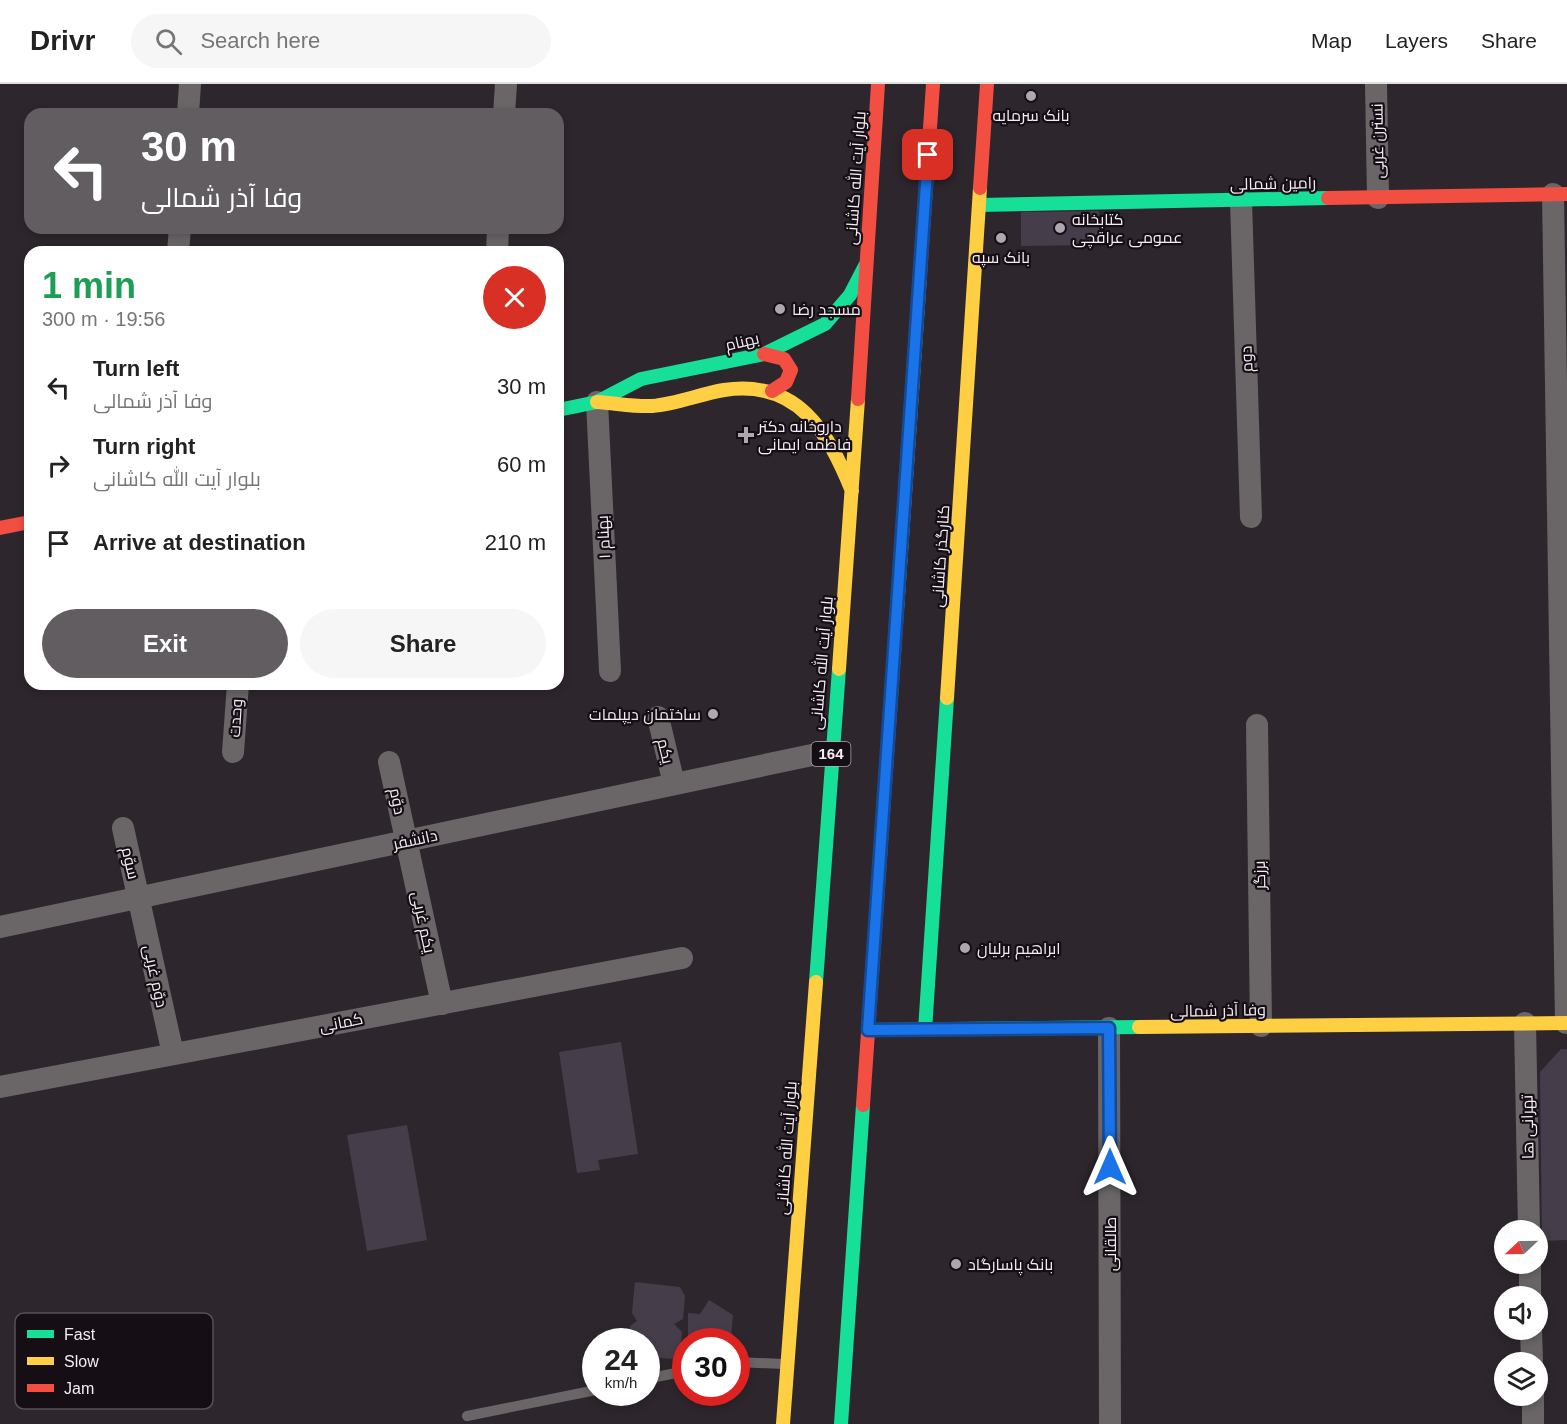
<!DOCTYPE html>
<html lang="en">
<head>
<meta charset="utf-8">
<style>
  body { margin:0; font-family:Helvetica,Cairo,sans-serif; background:#f6f6f6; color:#222; height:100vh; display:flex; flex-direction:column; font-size:22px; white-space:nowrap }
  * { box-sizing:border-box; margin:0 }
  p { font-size:20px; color:#767676 }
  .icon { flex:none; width:33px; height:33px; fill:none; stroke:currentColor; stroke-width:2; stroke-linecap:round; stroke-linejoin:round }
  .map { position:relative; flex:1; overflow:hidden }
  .panel { position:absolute; left:24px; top:162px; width:540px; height:444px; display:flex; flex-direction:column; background:#fff; border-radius:18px; box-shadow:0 3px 9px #0003 }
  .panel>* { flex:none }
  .banner { position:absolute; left:24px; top:24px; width:540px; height:126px; border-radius:18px; box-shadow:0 3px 9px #0003; background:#615d61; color:#fff; overflow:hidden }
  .needle { width:39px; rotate:248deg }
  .buttons { position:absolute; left:1494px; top:1136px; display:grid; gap:12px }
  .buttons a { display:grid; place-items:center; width:54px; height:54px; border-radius:50%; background:#fff; box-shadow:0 3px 9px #0003; font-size:30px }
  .speed { position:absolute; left:582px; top:1244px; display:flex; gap:12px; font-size:30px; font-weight:700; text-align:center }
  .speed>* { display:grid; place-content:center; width:78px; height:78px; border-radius:50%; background:#fff; box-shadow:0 3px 9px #0003; line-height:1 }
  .speed small { font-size:15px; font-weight:400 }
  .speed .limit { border:9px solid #d22; background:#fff; color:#111 }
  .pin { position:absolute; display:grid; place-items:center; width:51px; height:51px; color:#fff; margin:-26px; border-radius:12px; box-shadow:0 3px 9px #0006 }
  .me { position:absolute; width:66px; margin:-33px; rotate:0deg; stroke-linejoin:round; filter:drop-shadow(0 0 4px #0008) }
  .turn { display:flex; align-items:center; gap:21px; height:126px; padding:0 18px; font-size:27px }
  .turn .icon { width:78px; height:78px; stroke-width:2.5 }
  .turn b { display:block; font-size:42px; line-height:51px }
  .round { display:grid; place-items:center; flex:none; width:63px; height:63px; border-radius:32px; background:#f6f6f6 }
  .headline { display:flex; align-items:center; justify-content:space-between; height:102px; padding:0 18px }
  h1 { font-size:36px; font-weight:600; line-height:45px; color:#1e9e55 }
  .primary-button { display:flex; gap:12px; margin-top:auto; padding:12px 18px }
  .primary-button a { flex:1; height:69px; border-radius:36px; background:#615d61; color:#fff; font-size:24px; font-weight:600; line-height:69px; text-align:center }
  .primary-button a+a { background:#f6f6f6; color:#222 }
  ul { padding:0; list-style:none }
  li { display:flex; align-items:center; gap:18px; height:78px; padding:0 18px }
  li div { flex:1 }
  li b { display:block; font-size:22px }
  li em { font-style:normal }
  header { display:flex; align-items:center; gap:36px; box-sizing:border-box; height:84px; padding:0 30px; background:#fff; border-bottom:2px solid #e0e0e0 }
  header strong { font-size:28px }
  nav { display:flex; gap:33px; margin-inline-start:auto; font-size:21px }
  .search { width:420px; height:54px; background:#f6f6f6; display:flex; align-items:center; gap:15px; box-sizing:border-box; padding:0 21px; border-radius:33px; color:#767676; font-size:22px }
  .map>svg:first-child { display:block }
</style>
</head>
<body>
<header>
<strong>Drivr</strong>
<div class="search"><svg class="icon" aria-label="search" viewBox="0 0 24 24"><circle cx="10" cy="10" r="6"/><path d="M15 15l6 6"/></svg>Search here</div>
<nav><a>Map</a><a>Layers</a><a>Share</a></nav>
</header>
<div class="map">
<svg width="1567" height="1340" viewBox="0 0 1567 1340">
  <rect width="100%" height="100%" fill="#2e262d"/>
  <path fill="#453d4a" d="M1099,127V161L1021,162V128Z
    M621,958L638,1070L598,1076L600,1086L577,1089L559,968Z
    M1561,965H1567V1156L1542,1157L1540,988Z
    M407,1041L427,1156L367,1167L347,1051Z
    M635,1198L680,1203L685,1212L683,1235L674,1240L682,1248L680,1270L674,1275L646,1273V1257H629L630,1242L637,1237L632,1229Z
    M709,1216L733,1231L731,1253L725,1257H704L701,1253L688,1252V1229L700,1230Z"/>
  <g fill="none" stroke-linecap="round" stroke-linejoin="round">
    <path stroke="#6a6668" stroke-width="10" d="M736,1278L784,1280
      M646,1295L686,1287
      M467,1332L596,1306"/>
    <path stroke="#6a6668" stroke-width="22" d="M1376,0L1378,114
      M188,30L190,0
      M504,30L506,0
      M1553,110L1566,939
      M1241,117L1251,433
      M178,168L180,144
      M497,168L498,144
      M597,318L610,587
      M658,633L674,700
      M1257,641L1261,942
      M233,668L238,600
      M389,678L442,920
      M123,744L173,970
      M0,843L831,667
      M1525,939L1529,1146
      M1109,944L1110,1340
      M0,1003L682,874
      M1530,1179V1212
      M1531,1245L1532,1278
      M1533,1311V1340"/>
    <path stroke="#16e098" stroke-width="14" d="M979,121L1328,114
      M558,326L597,318L641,295L764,270L825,240L850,211L865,182
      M816,898L839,585
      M868,946L1139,943
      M925,946L947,614
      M841,1340L863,1021"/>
    <path stroke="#ffcf43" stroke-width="14" d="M597,318C615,319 634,323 652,322C677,320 700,310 724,306C798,295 828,348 852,407
      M897,526L920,191
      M839,585L858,315
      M947,614L980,104
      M1139,943L1567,939
      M783,1340L816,898"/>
    <path stroke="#f24e42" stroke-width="14" d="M980,104L987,0
      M1328,114L1567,110
      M920,191L933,0
      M764,270L784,275L791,286L786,298L772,307
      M858,315L878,0
      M0,444L30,438
      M863,1021L897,526"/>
  </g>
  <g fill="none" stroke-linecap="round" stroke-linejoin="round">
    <defs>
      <path id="route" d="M928,71L868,946L1109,944L1110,1083"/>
    </defs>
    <use href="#route" stroke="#114b97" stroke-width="15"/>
    <use href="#route" stroke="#1a73e8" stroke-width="10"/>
  </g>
  <g fill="#afa6ae" stroke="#150e14" stroke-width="2">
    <circle cx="1031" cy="12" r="6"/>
    <circle cx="1060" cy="144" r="6"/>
    <circle cx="1001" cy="154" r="6"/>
    <circle cx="780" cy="225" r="6"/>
    <path d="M743 342h6v6h6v6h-6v6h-6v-6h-6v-6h6z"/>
    <circle cx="713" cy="630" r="6"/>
    <circle cx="965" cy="864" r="6"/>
    <circle cx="956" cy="1180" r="6"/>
  </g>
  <g text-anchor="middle" stroke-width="4.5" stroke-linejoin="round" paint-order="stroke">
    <rect fill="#150e14" stroke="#b1a9b0" stroke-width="1.5" x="811.5" y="658" width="39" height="24" rx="4.5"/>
    <g font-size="15" font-weight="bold" fill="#f4ebf3">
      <text x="831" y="675">164</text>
    </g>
    <g font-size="16" fill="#f4ebf3" stroke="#150e14" text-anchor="start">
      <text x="1031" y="37" text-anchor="middle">بانک سرمایه</text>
      <text x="1072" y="141">کتابخانه<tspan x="1072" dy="18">عمومی عراقچی</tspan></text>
      <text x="1001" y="179" text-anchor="middle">بانک سپه</text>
      <text x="792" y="231">مسجد رضا</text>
      <text x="758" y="348">داروخانه دکتر<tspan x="758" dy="18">فاطمه ایمانی</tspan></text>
      <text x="701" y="636" text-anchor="end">ساختمان دیپلمات</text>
      <text x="977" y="870">ابراهیم برلیان</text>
      <text x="968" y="1186">بانک پاسارگاد</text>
    </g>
    <g font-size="16" fill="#f4ebf3" stroke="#150e14">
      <text transform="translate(1377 57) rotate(-91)" y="6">نسترن غربی</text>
      <text transform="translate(855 94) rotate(-86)" y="6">بلوار آیت الله کاشانی</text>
      <text transform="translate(1273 99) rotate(-1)" y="6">رامین شمالی</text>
      <text transform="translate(742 257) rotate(-13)" y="6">بهنام</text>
      <text transform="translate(1246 275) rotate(-92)" y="6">دوم</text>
      <text transform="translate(603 453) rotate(-93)" y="6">بهنام ۱</text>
      <text transform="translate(940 472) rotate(-86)" y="6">کنارگذر کاشانی</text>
      <text transform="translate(821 579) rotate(-85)" y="6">بلوار آیت الله کاشانی</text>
      <text transform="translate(235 634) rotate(-86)" y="6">وحدت</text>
      <text transform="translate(666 667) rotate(77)" y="6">یکم</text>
      <text transform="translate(398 717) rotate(78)" y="6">دوّم</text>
      <text transform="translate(415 755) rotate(-12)" y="6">دانشفر</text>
      <text transform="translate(131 779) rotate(77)" y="6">سوّم</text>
      <text transform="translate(1259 791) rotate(-91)" y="6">برزگر</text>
      <text transform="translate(424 838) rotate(78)" y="6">یکم غربی</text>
      <text transform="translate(156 892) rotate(78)" y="6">دوّم غربی</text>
      <text transform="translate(1218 926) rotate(-1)" y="6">وفا آذر شمالی</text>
      <text transform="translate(341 938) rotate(-11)" y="6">کمانی</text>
      <text transform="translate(1527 1043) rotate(-91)" y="6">تهرانی ها</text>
      <text transform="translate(786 1064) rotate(-86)" y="6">بلوار آیت الله کاشانی</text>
      <text transform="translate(1110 1160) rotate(-90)" y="6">طالقانی</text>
    </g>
  </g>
  <rect x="15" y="1229" width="198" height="96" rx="9" fill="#150e14" stroke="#585057" stroke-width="1.5"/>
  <rect x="27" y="1246" width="27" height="8" fill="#16e098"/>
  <rect x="27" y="1273" width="27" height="8" fill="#ffcf43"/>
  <rect x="27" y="1300" width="27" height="8" fill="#f24e42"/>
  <g font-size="16" fill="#f4ebf3">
    <text x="64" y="1256">Fast</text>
    <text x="64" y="1283">Slow</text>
    <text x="64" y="1310">Jam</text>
  </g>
</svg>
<div class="buttons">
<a><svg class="needle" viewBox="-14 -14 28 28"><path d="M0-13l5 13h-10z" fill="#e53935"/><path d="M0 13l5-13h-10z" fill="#767676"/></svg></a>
<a><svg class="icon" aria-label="sound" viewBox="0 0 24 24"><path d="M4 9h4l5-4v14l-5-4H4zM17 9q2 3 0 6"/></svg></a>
<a><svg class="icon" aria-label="layers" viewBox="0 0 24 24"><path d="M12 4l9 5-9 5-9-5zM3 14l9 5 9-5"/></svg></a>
</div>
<div class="speed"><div>24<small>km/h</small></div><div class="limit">30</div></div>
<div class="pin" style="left:928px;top:71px;background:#d93025"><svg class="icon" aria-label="arrive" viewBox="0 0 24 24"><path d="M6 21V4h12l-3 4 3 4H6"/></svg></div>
<svg class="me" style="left:1110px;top:1083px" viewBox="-20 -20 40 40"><path d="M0-17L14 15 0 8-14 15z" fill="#1a73e8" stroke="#fff" stroke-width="4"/></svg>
<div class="banner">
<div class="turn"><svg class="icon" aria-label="left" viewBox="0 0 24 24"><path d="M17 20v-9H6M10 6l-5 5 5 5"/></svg><div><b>30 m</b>وفا آذر شمالی</div></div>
</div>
<section class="panel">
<div class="headline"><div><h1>1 min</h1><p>300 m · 19:56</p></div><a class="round" style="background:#d93025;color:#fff"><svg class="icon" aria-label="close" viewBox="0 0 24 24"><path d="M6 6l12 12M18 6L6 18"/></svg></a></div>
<ul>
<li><svg class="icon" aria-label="left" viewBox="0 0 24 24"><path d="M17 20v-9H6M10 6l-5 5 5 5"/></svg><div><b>Turn left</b><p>وفا آذر شمالی</p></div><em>30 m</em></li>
<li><svg class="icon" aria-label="right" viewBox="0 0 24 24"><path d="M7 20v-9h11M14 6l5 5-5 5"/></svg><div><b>Turn right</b><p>بلوار آیت الله کاشانی</p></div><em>60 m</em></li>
<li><svg class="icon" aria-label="arrive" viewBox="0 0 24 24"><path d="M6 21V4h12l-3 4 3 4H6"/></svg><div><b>Arrive at destination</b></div><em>210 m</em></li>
</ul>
<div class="primary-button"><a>Exit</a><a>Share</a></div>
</section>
</div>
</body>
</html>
